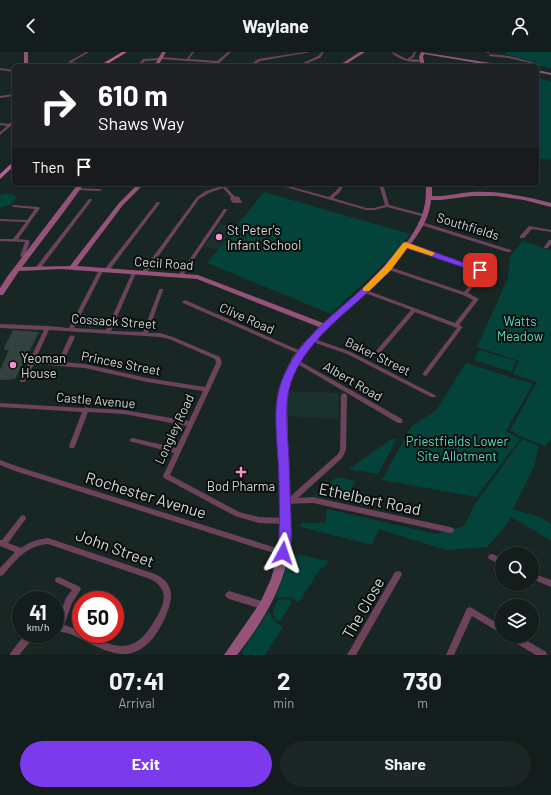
<!DOCTYPE html>
<html lang="en">
<head>
<meta charset="utf-8">
<style>
  body { margin:0; font-family:Barlow,sans-serif; background:#1c2624; color:#f1f3f6; height:100vh; display:flex; flex-direction:column; font-size:15px; white-space:nowrap }
  * { box-sizing:border-box; margin:0 }
  p { font-size:13px; color:#9da2a3 }
  .icon { flex:none; width:22px; height:22px; fill:none; stroke:currentColor; stroke-width:2; stroke-linecap:round; stroke-linejoin:round }
  .map { position:relative; height:603px; overflow:hidden }
  .side { display:flex; flex-direction:column; background:#131d1b; flex:1 }
  .side>* { flex:none }
  .banner { position:absolute; left:12px; top:12px; width:527px; height:122px; border-radius:6px; box-shadow:0 1px 3px #0004,0 0 0 1px #323b3a; background:#202124; color:#fff; overflow:hidden }
  .buttons { position:absolute; left:495px; top:495px; display:grid; gap:8px }
  .buttons a { display:grid; place-items:center; width:44px; height:44px; border-radius:50%; background:#131d1b; box-shadow:0 1px 3px #0004,0 0 0 1px #323b3a; font-size:20px }
  .speed { position:absolute; left:12px; top:539px; display:flex; gap:8px; font-size:20px; font-weight:700; text-align:center }
  .speed>* { display:grid; place-content:center; width:52px; height:52px; border-radius:50%; background:#131d1b; box-shadow:0 1px 3px #0004,0 0 0 1px #323b3a; line-height:1 }
  .speed small { font-size:10px; font-weight:400 }
  .speed .limit { border:6px solid #d22; background:#fff; color:#111 }
  .pin { position:absolute; display:grid; place-items:center; width:34px; height:34px; color:#fff; margin:-17px; border-radius:8px; box-shadow:0 2px 6px #0006 }
  .me { position:absolute; width:44px; margin:-22px; rotate:5deg; stroke-linejoin:round; filter:drop-shadow(0 0 3px #0008) }
  .turn { display:flex; align-items:center; gap:14px; height:84px; padding:0 20px; font-size:18px }
  .turn .icon { width:52px; height:52px; stroke-width:2.5 }
  .turn b { display:block; font-size:28px; line-height:34px }
  .then { display:flex; align-items:center; height:38px; padding:0 20px; background:#0003; gap:8px; font-size:15px }
  .eta { display:flex; justify-content:space-evenly; align-items:center; height:68px; text-align:center }
  .eta b { font-size:24px; font-weight:700; line-height:28px }
  .cta { display:flex; gap:8px; margin-top:auto; padding:8px 20px }
  .cta a { flex:1; height:46px; border-radius:24px; background:#7c3aed; color:#fff; font-size:16px; font-weight:700; line-height:46px; text-align:center }
  .cta a+a { background:#1c2624; color:#f1f3f6 }
  header { display:flex; justify-content:space-between; align-items:center; height:52px; padding:0 20px; background:#131d1b; font-size:18px; font-weight:700 }
  .map>svg:first-child { display:block }
</style>
</head>
<body>
<header><svg class="icon" aria-label="back" viewBox="0 0 24 24"><path d="M15 5l-7 7 7 7"/></svg>Waylane<svg class="icon" aria-label="person" viewBox="0 0 24 24"><circle cx="12" cy="8" r="4"/><path d="M4 21q1-7 8-7t8 7"/></svg></header>
<div class="map">
<svg width="551" height="603" viewBox="0 0 551 603">
  <rect width="100%" height="100%" fill="#192724"/>
  <path fill="#1b312d" d="M220,172L234,175L217,197L204,195Z
    M290,339L339,341L338,367L287,364L286,352Z"/>
  <path fill="#03433a" d="M507,0H551V16L532,13L536,11L505,2Z
    M537,26L551,29V108L537,106Z
    M264,140L410,182L398,198L331,262L207,211Z
    M3,142H14L13,144H17L14,149L10,150L15,152C10,151 7,155 0,155V144Z
    M523,189L551,198V387L546,394L522,385L510,378L537,330L513,322L519,309L477,295L508,226L510,204Z
    M479,298L516,309L512,320L474,308Z
    M466,311L533,332L506,379L520,387L476,445L382,428L411,375L436,358Z
    M397,386L378,422L349,417L390,388Z
    M522,387L539,394L534,415L513,457L540,465L551,472V489L512,465L504,476L487,495L446,498L379,477L372,493L300,475L301,471H325L327,457L437,482L464,474L474,454Z
    M337,425L355,429L345,450L314,444Z
    M291,501L329,509L325,515L321,516L299,550L290,545L275,546L282,529L288,506H290Z
    M287,547L292,550L280,569L276,568L274,566L273,558L278,548Z
    M269,559C272,567 276,571 283,575L265,603H243V598Z"/>
  <path fill="#34423f" d="M13,278L39,280L15,327L0,328V318L9,298H4L5,296H4Z"/>
  <g fill="none" stroke-linecap="round" stroke-linejoin="round">
    <path fill="#6d435b" fill-rule="evenodd" d="M86,0H89L72,10L91,14H85L68,10Z
      M192,0H194L189,7L217,9L228,0H231L216,14H213L216,11L161,7L160,8L145,9L140,14H137L143,7L160,6L161,5L187,7Z
      M305,0H311L260,9L252,14H249L258,7Z
      M322,0H324L320,6L300,14H297L318,4Z
      M391,0C395,0 401,5 407,7L412,4L414,0H416L414,5L410,7L422,8L423,9C412,12 399,8 391,0Z
      M484,0H490L489,1Z
      M490,2L509,4L535,11L534,12L509,6L489,4Z
      M178,13H185L186,14H177Z
      M0,16L14,18V20L0,18Z
      M14,42V44L0,46V44Z
      M13,68H14V71L0,83V80L7,74L0,73V71L9,72Z
      M537,114L541,117L537,119Z
      M231,132H241L239,133L226,135L234,144L239,145L242,150L241,151H233L230,147L231,145L223,136L209,141L199,147L145,223H141V221L197,145L206,139L221,134L222,133Z
      M275,132H281L329,145L336,139L341,132H345L339,141L333,146L366,156H374L385,153L379,132H383L389,153L427,163V164L425,165L387,155L374,158H366Z
      M77,136L100,137L102,138L100,139L78,138L76,137Z
      M89,147H91L92,148L40,217H36V215Z
      M157,150H159L160,151L108,220H104V218Z
      M13,153L38,155L40,156L18,187L28,188L30,189L25,203L28,204V206H24L20,204L25,190L0,189V187H13L26,170L0,169V167L27,168L35,157L14,155L12,154Z
      M224,157H226L227,158L182,225H178V224Z
      M418,170H422L511,198V200H507L418,172Z
      M529,174L551,178V180L532,177L524,186H520V184Z
      M549,188H551V192L548,196H544V195Z
      M404,192H408L482,218V219L481,224L468,241L479,247L459,273L463,275L462,276L427,323L425,324L422,322L423,321L457,276L415,260L380,301H376L375,300L376,299L411,258L362,240V239L364,238H366L455,271L473,248L463,243L386,217V216L388,215H390L464,240L477,224V220L404,194Z
      M99,218H101L103,219L74,276L106,278L132,221L134,220L136,221L111,279L143,280L159,238V237H163V238L148,281H160L173,285L220,305L222,311L170,423L239,460L259,465L285,466L287,467L289,469L287,471L285,472L259,471L235,464L164,426L163,424L174,401L133,390H131L130,388L131,386H133L176,396L187,374L124,362L88,360L75,394L74,396H70L69,394L82,360L0,355V351L84,356L86,355L88,356L124,358L189,369L203,339L147,330L85,316L34,312L25,330H21L20,329L44,278L0,276V272L48,274L69,276ZM49,278L160,285L169,287L215,307L216,311L205,335L147,326L85,312L63,310L75,285L72,283L69,285L58,310L35,308Z
      M185,248L303,300L304,301L301,303L299,302L183,251L182,250L183,249Z
      M312,286L351,300L435,343L436,344L435,345H431L347,302L310,289L309,288Z
      M296,307L402,367L403,369L402,371H398L294,310L293,309Z
      M344,341L346,342L347,343L346,398L342,406L298,446L313,445L450,475L453,476L454,478L453,480L450,481L313,451L284,452L282,451L281,449L282,447L290,446L293,442L338,402L340,398L341,343L342,342Z
      M0,408L19,415L283,498L286,499L287,501L286,503L283,504L15,419L0,413Z
      M23,463L25,464L26,466L25,468L8,491L21,496C29,490 38,487 48,486L152,521C177,530 173,548 164,568C156,584 146,599 127,602C106,603 88,589 70,582C65,580 60,580 55,579V571H56L66,546L72,538L56,530L55,528L56,526L59,525L80,535L81,537L72,551L64,573L81,579V582C91,582 98,588 107,591C129,599 142,590 153,571C157,565 161,558 163,551C166,539 160,532 150,527L48,492C26,494 16,508 3,523L0,524V516L15,500L0,494V488H2L21,464Z
      M492,502L502,506V513L489,507L488,505L489,503Z
      M398,519L401,520L402,522L401,524L356,603H347L395,520Z
      M532,521L551,528V535L532,527Z
      M229,539L265,550L268,551L269,554L268,557L265,558L229,547L226,545L225,543L226,541Z
      M470,555L502,574V582L472,564L454,603H446L467,556Z
      M28,582H38L37,585L29,591L19,603H10L11,600L23,585Z
      M508,584H519L546,600L547,603H536L509,587Z"/>
    <path fill="#95537a" fill-rule="evenodd" d="M24,0H28V14H24Z
      M162,0H166L158,14H154Z
      M360,0H365L343,14H338Z
      M421,0L503,13L505,14H495L424,2L423,5L425,14H421L419,5Z
      M537,18L551,21V23L537,20Z
      M78,132H84L63,161L22,215L70,214L119,151L138,132H144L123,153L77,214L198,223L323,271C356,241 409,203 423,160C426,151 426,141 426,132H432V144C445,145 458,141 472,140C499,139 525,144 551,151V155L524,148L496,144H472L441,148H431C430,163 422,177 413,189C400,208 385,225 368,240C331,273 294,295 287,349L290,487C288,530 263,570 237,603H224L260,551L271,527L279,499L280,487V406L278,359L280,340L286,319L292,306L302,293L319,275L197,227L61,217L19,219L3,243H0V236L7,225Z"/>
    <path fill="#b45f92" fill-rule="evenodd" d="M122,0H127L104,14H99Z
      M14,109V114L0,127V122Z"/>
  </g>
  <path fill="#7c3aed" stroke="#51269a" d="M406,190L484,218L480,221L477,220L407,196C396,211 384,226 369,239C340,266 305,291 291,330C283,355 288,382 289,408C290,427 290,447 291,466C291,478 293,494 288,505L283,506L279,505C276,498 279,489 279,481C280,465 279,448 279,432C279,408 275,383 276,359C278,301 327,270 365,234C379,221 391,206 403,191Z"/>
  <path fill="#f59e0b" d="M406,190L435,201L432,204L407,196L391,218L369,239H363V236L385,214L403,191Z"/>
  <g fill="#f790cd" stroke="#090e0d" stroke-width="1.5">
    <circle cx="219" cy="185" r="4"/>
    <circle cx="13" cy="313" r="4"/>
    <path d="M239 414h4v4h4v4h-4v4h-4v-4h-4v-4h4z"/>
  </g>
  <g text-anchor="middle" stroke-width="4" stroke-linejoin="round" paint-order="stroke">
    <g font-size="13" fill="#d1d9d7" stroke="#090e0d">
      <text transform="translate(468 174) rotate(17)" y="5">Southfields</text>
      <text transform="translate(164 211) rotate(4)" y="5">Cecil Road</text>
      <text transform="translate(247 266) rotate(24)" y="5">Clive Road</text>
      <text transform="translate(114 269) rotate(4)" y="5">Cossack Street</text>
      <text transform="translate(378 304) rotate(26)" y="5">Baker Street</text>
      <text transform="translate(121 311) rotate(11)" y="5">Princes Street</text>
      <text transform="translate(353 329) rotate(30)" y="5">Albert Road</text>
      <text transform="translate(96 348) rotate(5)" y="5">Castle Avenue</text>
      <text transform="translate(174 377) rotate(-65)" y="5">Longley Road</text>
    </g>
    <g font-size="13" fill="#d1d9d7" stroke="#090e0d" text-anchor="start">
      <text x="227" y="183">St Peter's<tspan x="227" dy="15">Infant School</tspan></text>
      <text x="21" y="311">Yeoman<tspan x="21" dy="15">House</tspan></text>
      <text x="241" y="439" text-anchor="middle">Bod Pharma</text>
    </g>
    <g font-size="13" fill="#58dbc6" stroke="#090e0d">
      <text x="520" y="274">Watts<tspan x="520" dy="15">Meadow</tspan></text>
      <text x="457" y="394">Priestfields Lower<tspan x="457" dy="15">Site Allotment</tspan></text>
    </g>
    <g font-size="16" fill="#d1d9d7" stroke="#090e0d">
      <text transform="translate(146 443) rotate(17)" y="6">Rochester Avenue</text>
      <text transform="translate(370 447) rotate(12)" y="6">Ethelbert Road</text>
      <text transform="translate(115 496) rotate(20)" y="6">John Street</text>
      <text transform="translate(363 556) rotate(-60)" y="6">The Close</text>
    </g>
  </g>
</svg>
<div class="buttons">
<a><svg class="icon" aria-label="search" viewBox="0 0 24 24"><circle cx="10" cy="10" r="6"/><path d="M15 15l6 6"/></svg></a>
<a><svg class="icon" aria-label="layers" viewBox="0 0 24 24"><path d="M12 4l9 5-9 5-9-5zM3 14l9 5 9-5"/></svg></a>
</div>
<div class="speed"><div>41<small>km/h</small></div><div class="limit">50</div></div>
<div class="pin" style="left:480px;top:218px;background:#d93025"><svg class="icon" aria-label="arrive" viewBox="0 0 24 24"><path d="M6 21V4h12l-3 4 3 4H6"/></svg></div>
<svg class="me" style="left:283px;top:501px" viewBox="-20 -20 40 40"><path d="M0-17L14 15 0 8-14 15z" fill="#7c3aed" stroke="#fff" stroke-width="4"/></svg>
<div class="banner">
<div class="turn"><svg class="icon" aria-label="right" viewBox="0 0 24 24"><path d="M7 20v-9h11M14 6l5 5-5 5"/></svg><div><b>610 m</b>Shaws Way</div></div>
<div class="then">Then<svg class="icon" aria-label="arrive" viewBox="0 0 24 24"><path d="M6 21V4h12l-3 4 3 4H6"/></svg></div>
</div>
</div>
<section class="side">
<div class="eta">
<div><b>07:41</b><p>Arrival</p></div>
<div><b>2</b><p>min</p></div>
<div><b>730</b><p>m</p></div>
</div>
<div class="cta"><a>Exit</a><a>Share</a></div>
</section>
</body>
</html>
